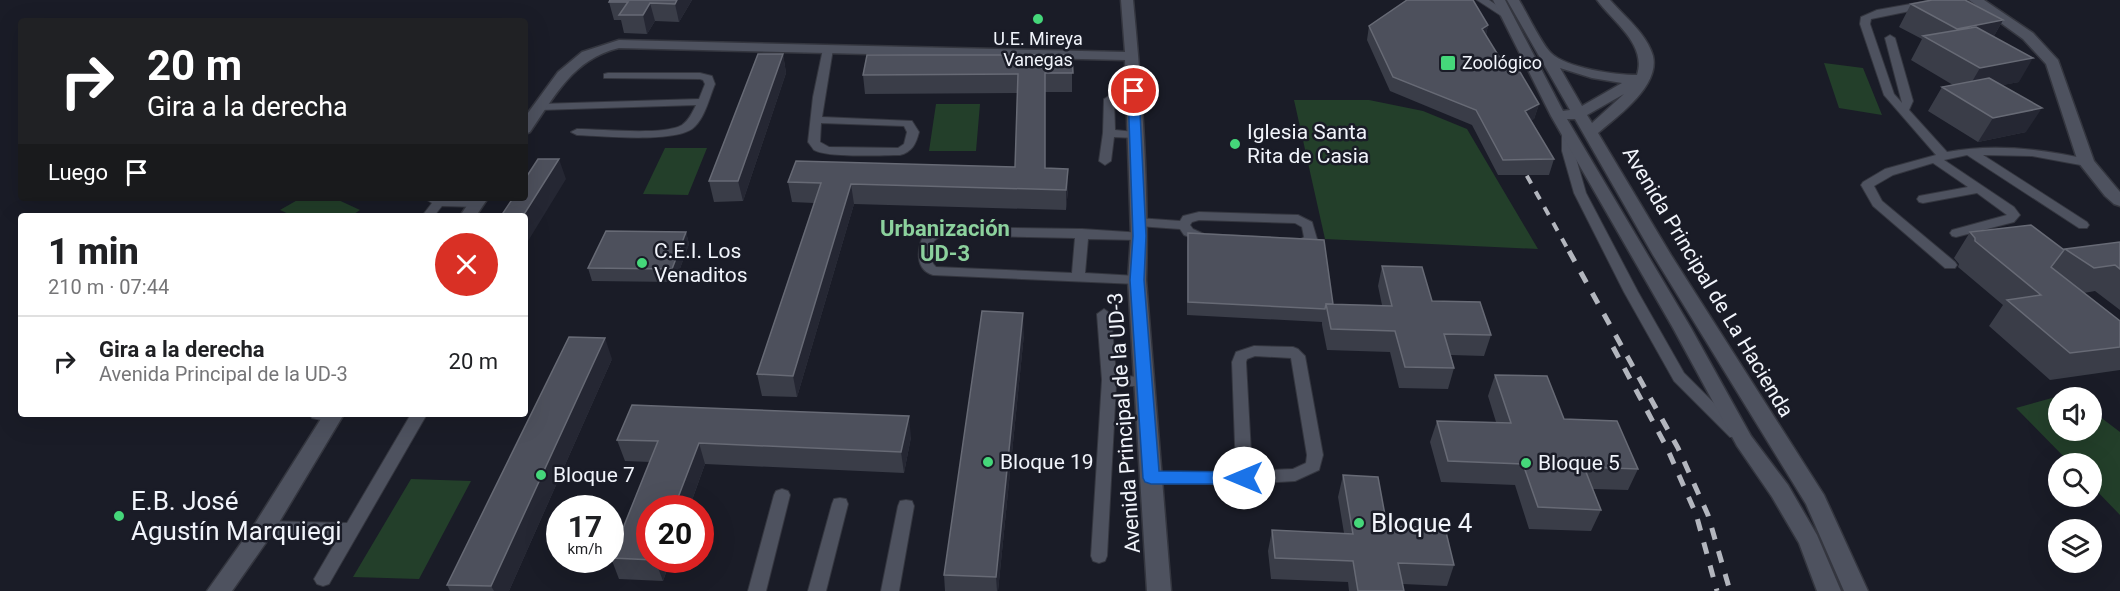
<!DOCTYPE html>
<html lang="es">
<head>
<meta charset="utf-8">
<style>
  body { margin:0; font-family:Roboto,sans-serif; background:#f6f6f6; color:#202124; height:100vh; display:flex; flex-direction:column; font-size:22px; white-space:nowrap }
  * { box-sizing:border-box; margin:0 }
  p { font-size:20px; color:#757577 }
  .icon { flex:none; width:33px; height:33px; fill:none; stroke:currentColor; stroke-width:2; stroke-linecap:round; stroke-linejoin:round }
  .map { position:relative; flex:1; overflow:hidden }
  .drawer { position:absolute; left:18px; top:213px; width:510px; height:204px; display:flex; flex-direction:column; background:#fff; border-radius:6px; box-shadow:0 6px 24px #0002 }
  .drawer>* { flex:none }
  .hud { position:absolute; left:18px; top:18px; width:510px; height:183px; border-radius:6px; box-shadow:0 6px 24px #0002; background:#202124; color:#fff; overflow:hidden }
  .tools { position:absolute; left:2048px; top:387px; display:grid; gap:12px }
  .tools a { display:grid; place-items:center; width:54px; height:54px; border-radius:50%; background:#fff; box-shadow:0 6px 24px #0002; font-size:30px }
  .speed { position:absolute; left:546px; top:495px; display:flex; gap:12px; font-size:30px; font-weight:700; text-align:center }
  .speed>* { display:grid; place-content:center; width:78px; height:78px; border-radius:50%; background:#fff; box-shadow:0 6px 24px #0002; line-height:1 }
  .speed small { font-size:15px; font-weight:400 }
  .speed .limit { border:9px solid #d22; background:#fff; color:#111 }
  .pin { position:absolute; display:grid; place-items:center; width:51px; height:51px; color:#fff; margin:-26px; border:3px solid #fff; border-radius:50%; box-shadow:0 2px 6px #0007 }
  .me { position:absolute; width:66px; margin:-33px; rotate:270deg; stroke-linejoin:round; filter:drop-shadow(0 0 4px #0008) }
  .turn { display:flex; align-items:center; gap:21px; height:126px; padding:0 30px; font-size:27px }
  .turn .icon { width:78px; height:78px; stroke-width:2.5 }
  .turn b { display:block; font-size:42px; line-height:51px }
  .then { display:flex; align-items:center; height:57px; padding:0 30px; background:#0003; gap:12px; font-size:22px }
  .round { display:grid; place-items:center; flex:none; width:63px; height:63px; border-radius:32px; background:#f6f6f6 }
  .summary { display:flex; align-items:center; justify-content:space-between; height:102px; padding:0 30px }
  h1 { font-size:36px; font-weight:800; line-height:45px }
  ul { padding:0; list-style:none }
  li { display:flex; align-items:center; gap:18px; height:90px; padding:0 30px; border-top:2px solid #e0e0e0 }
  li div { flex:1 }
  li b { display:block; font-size:22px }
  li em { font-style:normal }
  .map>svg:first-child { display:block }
</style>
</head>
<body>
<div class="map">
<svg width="2120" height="591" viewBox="0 0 2120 591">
  <rect width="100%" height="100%" fill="#1a1c27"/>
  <path fill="#233f2a" d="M1824,63L1863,68L1882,115L1839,108Z
    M1294,100H1369L1423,111L1467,129L1538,249L1325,239Z
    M936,104H980L976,151H929Z
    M665,148H707L688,195L643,194Z
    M301,198H334L360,210L351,216H293L280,210Z
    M2070,393L2075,397L2058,398V430H2091V410L2120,432V515L2091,485V464L2070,463L2016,408Z
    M411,479L471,481L419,579L353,577Z"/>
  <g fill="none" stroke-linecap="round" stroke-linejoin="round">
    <defs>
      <path id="service" d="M1477,0H1489L1514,17L1506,19Z
        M1933,0H1954L1949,3L1871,19L1870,24L1894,94L1902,103L1885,38L1890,35L1895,38L1913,101L1909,110L1947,152C1993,143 2045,149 2090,160L2092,162L2086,166L2032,156L1983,155L2087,222L2089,225L2087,228H2079L1967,155L1944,160L2014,207L2020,215L2014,222L1956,237L1952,236L1950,233L1952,230L2007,215L1977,193L1923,203L1919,202L1917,199L1919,196L1968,187L1933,163L1893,175L1874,186L1882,201L1955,262L1957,265L1955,268H1945L1873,206L1861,185L1863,182L1885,169L1936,155L1884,95L1860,24L1861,17L1877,10Z
        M828,46L833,49L822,117L912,121L919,132C916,144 912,152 900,155C883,155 827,158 814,150C813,149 809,143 808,142L813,97L823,49ZM821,123L904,126L907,132L904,144L898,148L829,147L820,142Z
        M608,73H700L712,76L715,84C709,98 705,119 692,129C671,143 603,136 577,135L571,132L577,129C600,129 663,136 682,125C689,120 692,113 696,105L540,110L534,107L540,104L699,99L705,84L703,80L700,79L604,78V74Z
        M1109,96L1114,99L1115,130L1135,132L1141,135L1135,138L1114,137L1111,161L1105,165L1099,161L1103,133L1104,99Z
        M1568,131L1574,134V151L1586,193L1638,292L1684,373L1740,429L1743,433L1740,437H1730L1674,381L1624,292L1574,193L1562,151V134Z
        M424,198L476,199L482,203L476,207L442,206L434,216H422L432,203Z
        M1199,212L1298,215L1312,222L1317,239L1303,247L1202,242L1184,235L1180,229L1138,226L1132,222L1138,218L1180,221L1183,216ZM1199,220L1295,223L1302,227L1304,237L1301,239L1204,234L1193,229L1190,225L1192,222Z
        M939,227L1082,229L1143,233L1145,236L1139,240L1088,239L1085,273L1137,276L1144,280L1137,284L933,275C915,270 917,250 923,236ZM942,235L1075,238L1072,273L936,267C928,260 932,250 934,241Z
        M1104,309L1111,314L1116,375L1150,378L1152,382L1150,386H1116L1107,556L1105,561L1099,563L1093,561L1091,556L1102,380L1097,314Z
        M1254,346L1293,347L1298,349L1305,356L1323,455L1319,470L1295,481L1244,484H1151L1145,482L1143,478L1145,474L1151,472H1236L1232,362L1236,352ZM1255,356L1291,358L1307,455L1306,463L1293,469L1252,471L1246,362L1247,359Z
        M309,414H341L342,415L339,419C331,422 320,420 312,418Z
        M411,414H427L329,584L323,586L317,584L314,579L339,536L264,535L258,533L256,528L258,523L264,521L347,523Z
        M782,489L788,491L790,495L766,591H748L774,495L776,491Z
        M840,498L846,499L848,504L826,591H808L832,504L834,499Z
        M906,500L912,501L914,506L899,591H881L898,506L900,501Z"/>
      <path id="minor" d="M1121,0H1133C1142,93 1149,187 1146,280L1171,591H1147L1128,280L1131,236L1125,60L619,48C573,59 555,96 530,132L525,134V117L558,72L582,52L619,40L1125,52Z
        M1493,0H1505L1563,111L1570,110L1507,0H1519C1527,13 1541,43 1551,53C1566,68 1616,75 1637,75C1647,44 1613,22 1597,0H1610C1624,16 1647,34 1653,56C1660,86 1618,116 1598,133L1671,255L1824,495L1868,591H1844L1806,504L1653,255L1575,119H1567L1691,328L1751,436L1788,485L1817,535L1841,591H1817L1799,543L1772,497L1737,446L1673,328L1551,116ZM1560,68L1592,78L1622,83L1582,106ZM1624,94L1592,123L1587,115Z
        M1969,0H1984L2033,33L2058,60L2094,161L2120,192V206L2114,204L2105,196L2078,162L2046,64L2023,39Z
        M472,198H488L476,216H460Z
        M324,414H344L272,534L232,591H207L256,522Z"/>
    </defs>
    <use href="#service" stroke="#34363f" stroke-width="2"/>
    <use href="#minor" stroke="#34363f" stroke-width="3"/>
    <use href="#service" fill="#4e525f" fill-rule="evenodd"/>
    <use href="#minor" fill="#4e525f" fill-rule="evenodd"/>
    <path stroke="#b3b6be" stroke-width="4" stroke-dasharray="9 9" stroke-linecap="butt" d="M1518,160L1570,253"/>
    <path stroke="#b3b6be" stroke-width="5" stroke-dasharray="12 12" stroke-linecap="butt" d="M1569,251L1678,448L1708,515L1730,591
      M1613,347L1667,448L1696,514L1717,591"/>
  </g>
  <path fill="#3a3d48" d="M610,0H692L679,22L655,21L647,34L624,33L621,20H614L609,2Z
    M1406,0H1473L1488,25L1486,35L1506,68L1539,104L1534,119L1531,120L1554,159L1549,175H1498L1472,125L1390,91L1367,40L1369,26L1406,1Z
    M1911,4L2003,20L1994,36L2019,82L2002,85L2026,132L1978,142L1928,111L1942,87L1953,85L1911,60L1922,39L1899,27Z
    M783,54L786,73L743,201L714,202L709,181Z
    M1072,55V92H1045V168L1068,189L1066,210L854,204L797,397L762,396L757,374L814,203L792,202L788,182L1015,167L1017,93L865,94L863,75Z
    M686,232L689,244L675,282L592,281L588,268Z
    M1970,232L2064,250L2052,267L2065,249L2120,242V310L2095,291L2084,293L2120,321V370L2050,380L1989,326L2003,305L1958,267L1959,264L1954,258Z
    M1188,233L1333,304L1382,305L1378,286L1382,266L1432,301L1491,335L1484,356L1451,355L1454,368L1448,389L1399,388L1390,352L1327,350L1322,325V322L1187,315V246Z
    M1024,334L998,591H945L944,575Z
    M612,359L509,591H450L447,585Z
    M1495,375L1564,419L1638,469L1628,490L1593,489L1601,510L1591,531L1529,529L1515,485L1441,482L1430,442L1437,421L1496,422L1488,396Z
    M911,437L904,473L705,464L663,581L619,579L611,558L650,462L625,461L617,440Z
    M1343,475L1387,526L1454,565L1447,586L1403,584L1404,591H1349L1348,582L1271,579L1268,551L1272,530L1344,533L1338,497Z"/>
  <path fill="#252733" d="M677,0H692L679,22L675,4Z
    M650,3L655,21L647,34L643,15Z
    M2003,20L1990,43L1946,49L1957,29Z
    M1488,25L1485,39L1482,29Z
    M783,54L786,73L743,201L738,181Z
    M2033,58L2019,82L1966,92L1980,68Z
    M1539,104L1534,119L1520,126L1525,111Z
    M2042,108L2026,132L1978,142L1993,118Z
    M559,159L566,179L525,246V216H523Z
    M1068,169V189L1066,210V190Z
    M851,184L854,204L797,397L793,376Z
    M686,232L689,244L675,282L672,269Z
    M1023,313L1024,334L998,591H997L996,577Z
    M605,338L612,359L509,591H494L491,586Z
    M909,416L911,437L904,473L901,452Z
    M699,443L705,464L689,508H674Z
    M655,560H670L663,581Z"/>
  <path fill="#4d505c" stroke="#676a75" stroke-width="1.5" d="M610,0H677L675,4L650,3L643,15H619L628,2H609Z
    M1407,0H1473L1488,25L1482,29L1506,68L1520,72L1539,104L1525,111L1554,159L1503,160L1476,110L1393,77L1369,26Z
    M1932,0H1965L2003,20L1957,29L1911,4Z
    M1976,27L2033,58L1980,68L1923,36Z
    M758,54H783L738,181H709Z
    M867,55H1072L1073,73H1045V168L1068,169L1066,190L851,184L793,376L757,374L821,183L788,182L796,161L1015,167L1018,74L863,75Z
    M1989,78L2042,108L1993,118L1942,87Z
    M538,159H559L523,216H501L513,198H525V179Z
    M2031,225L2064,250L2051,267L2120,321V347L2070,353L2007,300L2041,295L1975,241V238L1970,232Z
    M606,231L686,232L672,269L588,268Z
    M1188,233L1324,240L1333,304H1326L1325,309L1188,302Z
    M2120,242V269L2115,265L2094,268L2065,249Z
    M1382,266L1422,267L1432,301L1480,302L1491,335L1444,334L1454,368L1405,367L1395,331L1331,329L1326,304L1392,306Z
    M982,311L1023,313L996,577L944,575Z
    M569,337L605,338L491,586L447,585Z
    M1495,375L1547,376L1564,419L1617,421L1638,469L1584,467L1601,510L1538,507L1523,464L1448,461L1437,421L1511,423Z
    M632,405L909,416L901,452L699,443L674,508H650V560H655L611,558L658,441L617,440Z
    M1343,475L1378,477L1387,526L1445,528L1454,565L1398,563L1404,591H1358L1353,561L1275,558L1272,530L1353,534Z"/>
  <path fill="#1a73e8" stroke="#114b97" stroke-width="1.5" d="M1134,87L1139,91L1146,236L1144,280L1159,471L1244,472L1250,474L1252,478L1250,482L1244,484H1151L1145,482L1143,478L1130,280L1133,236L1128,91Z"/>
  <g fill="#45d77a" stroke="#1a1c27" stroke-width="2">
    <circle cx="1038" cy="19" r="6"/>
    <rect x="1440" y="55" width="16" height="16" rx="3"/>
    <circle cx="1235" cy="144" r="6"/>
    <circle cx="642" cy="263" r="6"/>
    <circle cx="988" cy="462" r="6"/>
    <circle cx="1526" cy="463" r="6"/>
    <circle cx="541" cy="475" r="6"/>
    <circle cx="119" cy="516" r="6"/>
    <circle cx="1359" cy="523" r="6"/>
  </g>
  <g text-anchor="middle" stroke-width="5" stroke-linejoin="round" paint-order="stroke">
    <g font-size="18" fill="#f1f4fb" stroke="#1a1c27">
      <text x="1038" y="45">U.E. Mireya<tspan x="1038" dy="21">Vanegas</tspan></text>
      <text x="1462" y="69" text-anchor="start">Zoológico</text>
    </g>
    <g font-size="21" fill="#f1f4fb" stroke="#1a1c27" text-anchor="start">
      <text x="1247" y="139">Iglesia Santa<tspan x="1247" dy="24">Rita de Casia</tspan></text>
      <text x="654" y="258">C.E.I. Los<tspan x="654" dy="24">Venaditos</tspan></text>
      <text x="1000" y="469">Bloque 19</text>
      <text x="1538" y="470">Bloque 5</text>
      <text x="553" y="482">Bloque 7</text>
    </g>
    <g font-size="21" fill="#f1f4fb" stroke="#1a1c27">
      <text transform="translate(1708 282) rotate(59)" y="7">Avenida Principal de La Hacienda</text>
      <text transform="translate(1124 423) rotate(-94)" y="7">Avenida Principal de la UD-3</text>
    </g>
    <g font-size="22" font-weight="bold" fill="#8cd19d" stroke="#1a1c27">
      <text x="945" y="236">Urbanización<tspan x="945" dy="25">UD-3</tspan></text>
    </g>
    <g font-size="26" fill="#f1f4fb" stroke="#1a1c27" text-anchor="start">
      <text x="131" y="510">E.B. José<tspan x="131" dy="30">Agustín Marquiegi</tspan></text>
      <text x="1371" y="532">Bloque 4</text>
    </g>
  </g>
</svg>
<div class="tools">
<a><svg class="icon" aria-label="sound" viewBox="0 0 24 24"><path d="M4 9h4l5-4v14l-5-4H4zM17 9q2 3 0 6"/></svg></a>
<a><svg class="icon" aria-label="search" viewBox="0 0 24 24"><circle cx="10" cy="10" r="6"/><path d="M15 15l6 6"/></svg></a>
<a><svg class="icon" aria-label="layers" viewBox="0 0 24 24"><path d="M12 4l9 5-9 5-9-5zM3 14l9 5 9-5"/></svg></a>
</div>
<div class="speed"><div>17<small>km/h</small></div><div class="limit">20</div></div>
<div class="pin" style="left:1134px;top:91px;background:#d93025"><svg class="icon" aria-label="arrive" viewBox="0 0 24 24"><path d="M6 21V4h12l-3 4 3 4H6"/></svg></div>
<svg class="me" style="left:1244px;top:478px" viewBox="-20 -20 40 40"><circle r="19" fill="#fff"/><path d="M0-13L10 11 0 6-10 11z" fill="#1a73e8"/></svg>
<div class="hud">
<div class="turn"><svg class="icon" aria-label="right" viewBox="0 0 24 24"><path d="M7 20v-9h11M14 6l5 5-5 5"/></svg><div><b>20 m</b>Gira a la derecha</div></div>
<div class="then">Luego<svg class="icon" aria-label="arrive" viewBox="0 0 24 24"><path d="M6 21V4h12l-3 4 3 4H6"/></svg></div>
</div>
<section class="drawer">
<div class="summary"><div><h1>1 min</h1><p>210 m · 07:44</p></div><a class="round" style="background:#d93025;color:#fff"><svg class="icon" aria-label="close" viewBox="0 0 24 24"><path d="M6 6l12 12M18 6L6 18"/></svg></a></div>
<ul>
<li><svg class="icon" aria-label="right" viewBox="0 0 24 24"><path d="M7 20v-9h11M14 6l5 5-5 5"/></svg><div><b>Gira a la derecha</b><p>Avenida Principal de la UD-3</p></div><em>20 m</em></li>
</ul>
</section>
</div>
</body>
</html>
